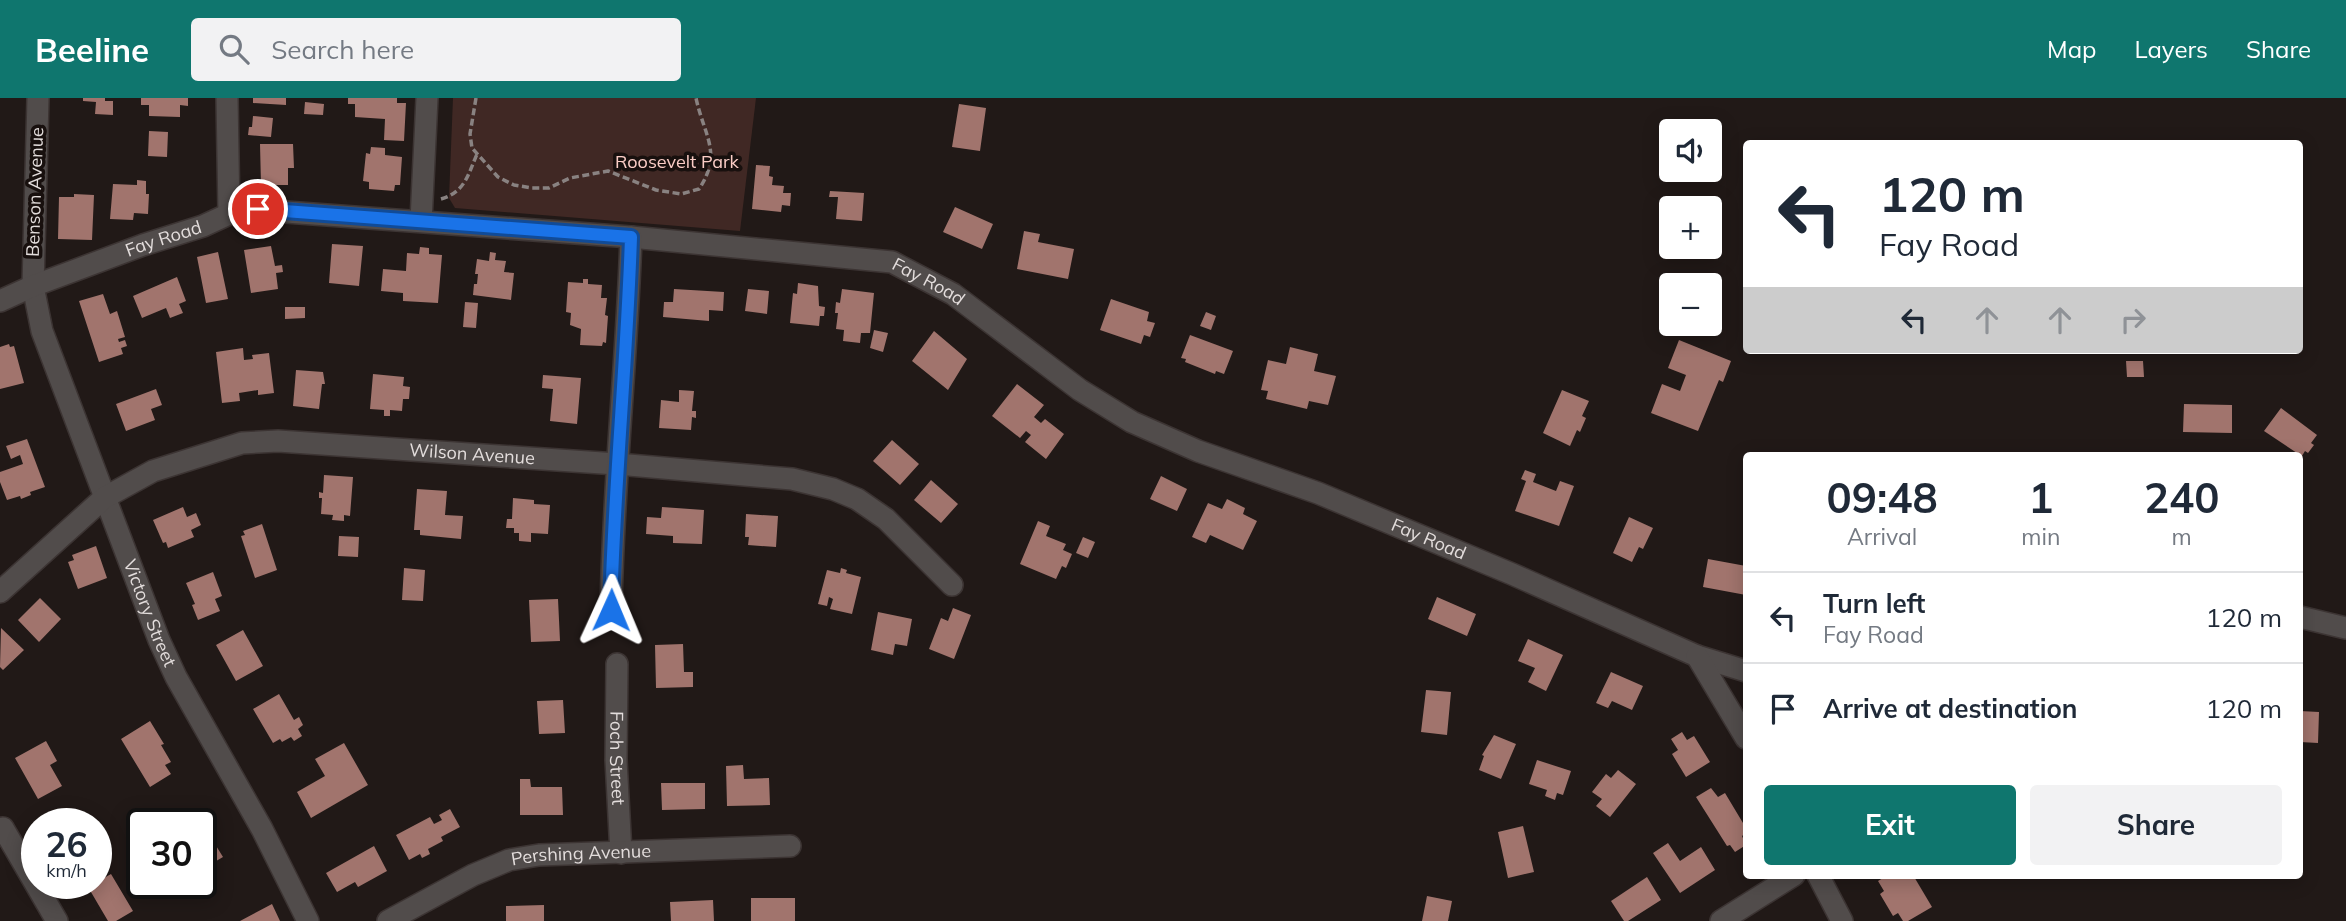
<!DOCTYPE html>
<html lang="en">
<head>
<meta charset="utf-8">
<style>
  body { margin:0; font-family:Mulish,sans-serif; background:#f2f2f3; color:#1f2937; height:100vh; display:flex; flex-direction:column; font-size:26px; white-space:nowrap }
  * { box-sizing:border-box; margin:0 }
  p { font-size:23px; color:#747a83 }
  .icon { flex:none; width:38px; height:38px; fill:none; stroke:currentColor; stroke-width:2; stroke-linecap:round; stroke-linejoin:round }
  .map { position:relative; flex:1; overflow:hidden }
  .panel { position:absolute; left:1743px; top:354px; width:560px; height:427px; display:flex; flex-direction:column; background:#fff; border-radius:7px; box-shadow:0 4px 18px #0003 }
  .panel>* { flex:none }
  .hud { position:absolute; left:1743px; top:42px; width:560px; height:214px; border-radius:7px; box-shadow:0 4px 18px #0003; background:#fff; color:#1f2937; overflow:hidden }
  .tools { position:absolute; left:1659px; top:21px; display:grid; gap:14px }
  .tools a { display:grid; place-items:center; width:63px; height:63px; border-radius:7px; background:#fff; box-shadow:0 4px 18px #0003; font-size:35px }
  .speed { position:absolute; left:21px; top:710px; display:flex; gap:14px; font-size:35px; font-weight:700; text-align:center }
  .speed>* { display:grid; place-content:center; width:91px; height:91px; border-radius:50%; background:#fff; box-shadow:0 4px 18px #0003; line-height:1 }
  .speed small { font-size:18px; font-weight:400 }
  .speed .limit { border:4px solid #111; border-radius:10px; background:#fff; color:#111 }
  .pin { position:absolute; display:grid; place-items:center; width:60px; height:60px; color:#fff; margin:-30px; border:4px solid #fff; border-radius:50%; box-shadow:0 2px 7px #0007 }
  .me { position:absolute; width:77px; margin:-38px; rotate:1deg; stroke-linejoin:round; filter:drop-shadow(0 0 5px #0008) }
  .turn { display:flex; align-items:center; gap:24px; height:147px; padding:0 21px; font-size:32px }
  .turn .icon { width:91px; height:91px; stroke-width:2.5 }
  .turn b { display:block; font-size:49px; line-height:60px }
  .lanes { display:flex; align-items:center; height:66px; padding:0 21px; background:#0003; justify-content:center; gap:35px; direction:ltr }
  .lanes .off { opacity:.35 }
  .eta { display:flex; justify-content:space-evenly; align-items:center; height:119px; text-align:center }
  .eta b { font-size:42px; font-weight:700; line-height:49px }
  .action { display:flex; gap:14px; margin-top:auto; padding:14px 21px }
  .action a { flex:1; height:80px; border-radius:7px; background:#0f766e; color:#fff; font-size:28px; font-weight:700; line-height:80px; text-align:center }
  .action a+a { background:#f2f2f3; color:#1f2937 }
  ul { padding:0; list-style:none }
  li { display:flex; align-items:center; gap:21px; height:91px; padding:0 21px; border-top:2px solid #e0e1e3 }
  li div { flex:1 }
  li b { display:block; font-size:26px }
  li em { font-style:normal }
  header { display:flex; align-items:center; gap:42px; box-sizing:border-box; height:98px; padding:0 35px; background:#0f766e; color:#fff }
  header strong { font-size:33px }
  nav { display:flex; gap:38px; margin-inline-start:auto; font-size:24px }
  .search { width:490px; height:63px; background:#f2f2f3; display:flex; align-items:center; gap:18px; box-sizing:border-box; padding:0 24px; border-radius:7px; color:#747a83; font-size:26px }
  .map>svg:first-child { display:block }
</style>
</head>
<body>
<header>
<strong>Beeline</strong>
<div class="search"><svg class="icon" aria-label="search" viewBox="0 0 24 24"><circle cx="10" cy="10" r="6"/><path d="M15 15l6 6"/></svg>Search here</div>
<nav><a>Map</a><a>Layers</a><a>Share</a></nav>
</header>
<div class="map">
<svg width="2346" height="823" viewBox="0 0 2346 823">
  <rect width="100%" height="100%" fill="#211917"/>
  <path fill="#402824" d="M453,0H756L740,133L455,110L449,100Z"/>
  <path fill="#a1746d" d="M83,0H105V3H113V17L95,16L96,4L83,3Z
    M141,0H188V8L180,7V19L149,18V7H141Z
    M253,0H286V7L253,5Z
    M348,0H397V5H406L404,43L384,42L385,21L355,19V6H348Z
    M305,4L324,6L323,17L304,16Z
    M959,6L986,10L980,53L952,49Z
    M253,18L273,20L271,39L248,37L249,29H252Z
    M149,33L168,34L167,59L148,58Z
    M260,46H293L294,70H288V87H261Z
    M371,49L385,50V57L402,59L400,87H395L394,93L369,91V84L363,83L366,55L370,56Z
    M756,67L770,68L769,78L773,79L772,87L784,88L783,95H791L790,108L782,107L781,114L752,111Z
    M137,82L146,83V96H149L148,116L134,115L133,122L110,121L113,86L137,87Z
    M830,93L864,95L862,123L836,121L838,99H829Z
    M74,96L94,97L92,142L58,141L59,99H74Z
    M955,109L993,126L982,151L943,134Z
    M1024,133L1040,136L1038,144L1074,151L1068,181L1017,171Z
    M332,146L363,148L359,188L329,185Z
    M271,148L275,168L282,167L283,174L276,175L278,191L251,195L244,152Z
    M420,149L429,150V156L442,157L438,205L403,203V195L381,193L383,171L406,173L407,155L419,156Z
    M218,154L228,201L206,205L197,159Z
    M490,154L496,155L495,162L506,163L504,174L514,175L511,202L473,197L474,186H477L478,176H475L477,161L489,163Z
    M177,179L186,203L179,206L183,215L170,220L166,210L142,220L133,198Z
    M583,181H588V186L602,187L601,200H607L605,217L608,218L606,245L603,244L602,248L580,247L581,231L570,227L571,215L566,214L568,184L583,185Z
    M798,185L818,188L819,208L825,209L824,218H820L819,228L790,225L793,195L797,196Z
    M674,191L724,194L723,213L709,212V223L663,219L664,204H673Z
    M748,191L769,193L767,216L745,213Z
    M842,191L874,195L870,235H861L860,245L843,243L844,232L836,231L838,215H835L836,204L840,205Z
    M103,196L110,216L117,213L125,239L118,241L119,244L125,242L127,248L121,250L123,256L99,264L79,203Z
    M1111,201L1149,214L1147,223L1155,225L1150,239L1144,237L1141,246L1100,232Z
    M465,204L478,205L476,230L463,229Z
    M285,209H305V220L285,221Z
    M1206,214L1216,218L1211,232L1200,228Z
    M874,232L888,235L883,254L870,250Z
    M934,233L967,261L948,292L912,263Z
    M1190,237L1233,253L1224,276L1216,273L1215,276L1185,264L1186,261L1181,260Z
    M1679,242L1731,263L1723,284L1719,282L1698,333L1651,315L1662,286L1680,293L1686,277L1668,270Z
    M9,246L10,249L14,248L24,285L0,291V249Z
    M1290,249L1318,256L1314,273L1336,278L1328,307L1309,303L1307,311L1266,301L1268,293L1261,292L1268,262L1286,266Z
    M243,250L244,262L253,261L252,257L269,255L274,295L258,297V292L239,295L240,303L222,305L216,254Z
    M2126,263H2143L2144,279H2127Z
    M296,272L323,274L325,286H322L319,311L293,308Z
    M373,276L404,279L403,288L410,289L409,301H403L402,313L390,312V318H384V312L370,311Z
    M543,277L581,280L577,326L550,323L553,291L542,290Z
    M1017,286L1044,307L1034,319L1041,325L1045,321L1064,336L1046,361L1025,344L1031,337L1026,333L1020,340L992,318Z
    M156,291L162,307L151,311L155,322L126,333L116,306Z
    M679,292L694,293L692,313H696V320L692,319L691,332L659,330L661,302L679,304Z
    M1562,292L1589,303L1582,318L1586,320L1580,334L1577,332L1570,348L1543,335Z
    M2184,306L2232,307V335L2183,334Z
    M2281,310L2317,337L2311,345L2314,347L2308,355L2305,353L2300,361V357L2264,333Z
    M27,341L45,389L30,394L31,397L21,401L20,398L7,402L0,384V374L23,366L20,357L11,361L6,348Z
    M892,342L919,366L900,387L873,363Z
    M1525,372L1536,376L1533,384L1556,393L1560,383L1574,388L1559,428L1515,413L1526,383L1521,381Z
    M324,377L353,379L350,418L344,417V423L332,422L333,417L321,416L322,400H319V394L323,395Z
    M1161,378L1187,391L1177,413L1150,401Z
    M931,382L958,406L941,425L914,402Z
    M417,391L447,393L445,417L463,418L461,441L420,437V432H414Z
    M513,400L534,402V406L550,407L548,436L531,435V444L519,443V435H514V430H506L507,421H512Z
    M1227,401L1245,410L1243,416L1257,423L1243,452L1210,437L1206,445L1192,439L1208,405L1222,411Z
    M183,409L187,419L196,415L201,427L191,432L194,439L168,450L166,444L163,445L153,422Z
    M662,409L704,412L702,446L673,445V438L646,436L647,419L661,420Z
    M746,416L778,418L776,449L748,447L749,439H745Z
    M1629,419L1653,430L1643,451L1639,449L1632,464L1613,455Z
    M1038,423L1050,428L1046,438L1066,446L1063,452L1072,456L1066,470L1062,468L1056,481L1020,466Z
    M262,426L277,472L255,480L241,438L245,437L243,433Z
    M339,438L359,439L358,459L338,458Z
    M1083,439L1095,444L1088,460L1076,455Z
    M96,448L107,480L78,491L68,464L74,462L72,457Z
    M1708,461L1746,468V497L1703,489Z
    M404,470L425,472L423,503L402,502Z
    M841,470L847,472L846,475L861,479L852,516L830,511L833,501L829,499L827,508L818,506L827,472L840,475Z
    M213,474L222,498L215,501L220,513L198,522L192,507L195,506L186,485Z
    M1437,499L1476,516L1467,538L1428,521Z
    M40,500L61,521L39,544L18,522Z
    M558,501L560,543L531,544L529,502Z
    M953,510L971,517L954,561L929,551L941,520L948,523Z
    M878,514L912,521L907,548L895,546L893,557L871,552Z
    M1,530L24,552L3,572L0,569Z
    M243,532L263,568L236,583L216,547Z
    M1528,541L1563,557L1546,593L1528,584L1535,570L1518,563Z
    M683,546L684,574H693V589L656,590L655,547Z
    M1611,574L1643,588L1632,612L1612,603L1608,610L1596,605Z
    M1426,592L1451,594L1447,637L1421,634Z
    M279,596L294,622L299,619L303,627L298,631L302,638L294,643L291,639L282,644L280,641L273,645L253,611Z
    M563,602L565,635L539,636L537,603Z
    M2300,613L2319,614L2318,645L2300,644Z
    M150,623L164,646L161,647L171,664L165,667L171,676L150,689L121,641Z
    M1682,634L1687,642L1694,638L1710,664L1686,679L1672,656L1678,652L1671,641Z
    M1494,637L1516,646L1501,681L1479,672L1484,658L1482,657Z
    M46,643L57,663L50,667L62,688L38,701L15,660Z
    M344,645L368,687L311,720L297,694L325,678L315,661Z
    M1537,662L1571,673L1563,697L1557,695L1555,702L1545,698L1547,692L1529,686Z
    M743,667L744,681L769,680L770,707L727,708L726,668Z
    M1618,672L1636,686L1610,719L1596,708L1602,701L1592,694L1606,676L1611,680Z
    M520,681H530L531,689H562L563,717H520Z
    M661,685H705V711L662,712Z
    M1711,690L1718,699L1725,695L1746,730V735L1742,738L1746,747L1735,754L1730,747L1727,748L1696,699Z
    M450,711L460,729L441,739L443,743L428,751L430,756L422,760L420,756L409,762L396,737L430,719L434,726L442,722L439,717Z
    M197,717L223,759L201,772V726H181Z
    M1523,728L1534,774L1508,780L1498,734Z
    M1668,745L1680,763L1701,749L1715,772L1680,795L1653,755Z
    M374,748L387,773L358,789L355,784L337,794L326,775Z
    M111,776L133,813L116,823H108L88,789Z
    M1888,777H1913L1932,809L1908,823H1903L1898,815L1893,818L1880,796L1884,793L1878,783Z
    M1647,779L1661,802L1628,823H1624L1611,803Z
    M1427,798L1452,803L1448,823H1422Z
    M751,800H795V823H751Z
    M713,802L714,823H671L670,804Z
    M272,806L280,823H240Z
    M544,807V823H506V808Z"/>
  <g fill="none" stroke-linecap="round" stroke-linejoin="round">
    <defs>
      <g id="minor">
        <path id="s1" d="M38,0L33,188L42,233L159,542L176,579L262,731L308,823"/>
        <path d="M227,0L229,116"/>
        <path d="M421,123L427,0"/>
        <path id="s2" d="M0,203L33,188L143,147L203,128L229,116L258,112L631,139L892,164L953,196L1080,292L1132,324L1198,353L1318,395L1512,476L1697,558L1746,573"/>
        <path id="s3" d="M0,494L104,400L153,373L242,345L278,343L617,366L792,381L833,391L857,401L886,421L952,487"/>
        <path d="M611,512C613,387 627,263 631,139"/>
        <path d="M2300,519L2346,530"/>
        <path d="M1697,558L1746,640"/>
        <path id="s4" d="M617,566L616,662L621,755"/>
        <path d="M3,730L57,823"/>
        <path d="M1818,777L1842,823"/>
        <path id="s5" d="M388,823L473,777L509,762L539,757L790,748"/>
        <path d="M1721,823L1794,777"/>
      </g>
    </defs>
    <use href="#minor" stroke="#3c3433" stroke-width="24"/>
    <path stroke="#898281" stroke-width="3.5" stroke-dasharray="7 3.5" stroke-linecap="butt" d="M476,0L470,36L472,50L498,79L514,87L532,90H549L570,80L608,73L656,92L681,96L699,91C723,55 704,38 696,0
      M441,101C465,94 468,77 477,56"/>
    <use href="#minor" stroke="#514c4b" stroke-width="21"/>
  </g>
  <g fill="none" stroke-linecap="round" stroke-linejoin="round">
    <defs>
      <path id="route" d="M258,111L631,139C627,263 614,387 611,512"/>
    </defs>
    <use href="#route" stroke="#114b97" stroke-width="18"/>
    <use href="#route" stroke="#1a73e8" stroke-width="12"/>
  </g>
  <g text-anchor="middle" stroke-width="7" stroke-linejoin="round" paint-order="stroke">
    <g font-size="18" fill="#fbcdc6" stroke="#18100e">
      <text x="677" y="70">Roosevelt Park</text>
    </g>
    <g font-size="18" fill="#e3dddc" stroke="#18100e">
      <text transform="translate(35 94) rotate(-88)" y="6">Benson Avenue</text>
      <text dy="6" stroke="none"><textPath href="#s2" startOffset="175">Fay Road</textPath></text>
      <text dy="6" stroke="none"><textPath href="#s2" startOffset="952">Fay Road</textPath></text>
      <text dy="6" stroke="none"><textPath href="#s3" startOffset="520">Wilson Avenue</textPath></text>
      <text dy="6" stroke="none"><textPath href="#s2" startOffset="1519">Fay Road</textPath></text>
      <text dy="6" stroke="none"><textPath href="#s1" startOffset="536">Victory Street</textPath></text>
      <text dy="6" stroke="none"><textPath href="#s4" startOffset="94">Foch Street</textPath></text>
      <text dy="6" stroke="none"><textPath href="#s5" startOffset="208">Pershing Avenue</textPath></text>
    </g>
  </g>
</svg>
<div class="tools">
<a><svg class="icon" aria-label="sound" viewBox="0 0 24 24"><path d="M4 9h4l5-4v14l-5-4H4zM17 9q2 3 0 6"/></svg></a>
<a>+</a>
<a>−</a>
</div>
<div class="speed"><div>26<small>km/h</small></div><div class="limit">30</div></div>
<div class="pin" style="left:258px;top:111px;background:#d93025"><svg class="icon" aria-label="arrive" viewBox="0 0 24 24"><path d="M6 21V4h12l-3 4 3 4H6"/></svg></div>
<svg class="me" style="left:611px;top:512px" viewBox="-20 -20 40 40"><path d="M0-17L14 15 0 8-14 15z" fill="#1a73e8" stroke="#fff" stroke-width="4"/></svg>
<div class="hud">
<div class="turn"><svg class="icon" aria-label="left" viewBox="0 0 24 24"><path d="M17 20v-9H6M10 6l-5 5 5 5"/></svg><div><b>120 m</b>Fay Road</div></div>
<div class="lanes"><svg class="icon" aria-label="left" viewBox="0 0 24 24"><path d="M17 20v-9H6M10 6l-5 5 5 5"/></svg><svg class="icon off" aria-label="ahead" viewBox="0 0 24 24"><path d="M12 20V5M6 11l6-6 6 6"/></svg><svg class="icon off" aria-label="ahead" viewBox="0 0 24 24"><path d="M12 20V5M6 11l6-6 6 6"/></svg><svg class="icon off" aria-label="right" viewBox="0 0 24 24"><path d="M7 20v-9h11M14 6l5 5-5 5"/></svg></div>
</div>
<section class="panel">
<div class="eta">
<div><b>09:48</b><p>Arrival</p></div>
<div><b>1</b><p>min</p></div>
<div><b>240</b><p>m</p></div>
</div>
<ul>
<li><svg class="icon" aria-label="left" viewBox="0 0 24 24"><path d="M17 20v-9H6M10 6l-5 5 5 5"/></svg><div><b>Turn left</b><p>Fay Road</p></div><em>120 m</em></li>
<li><svg class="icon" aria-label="arrive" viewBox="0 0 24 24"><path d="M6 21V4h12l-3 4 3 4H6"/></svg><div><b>Arrive at destination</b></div><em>120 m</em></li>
</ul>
<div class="action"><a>Exit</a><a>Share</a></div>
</section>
</div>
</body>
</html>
